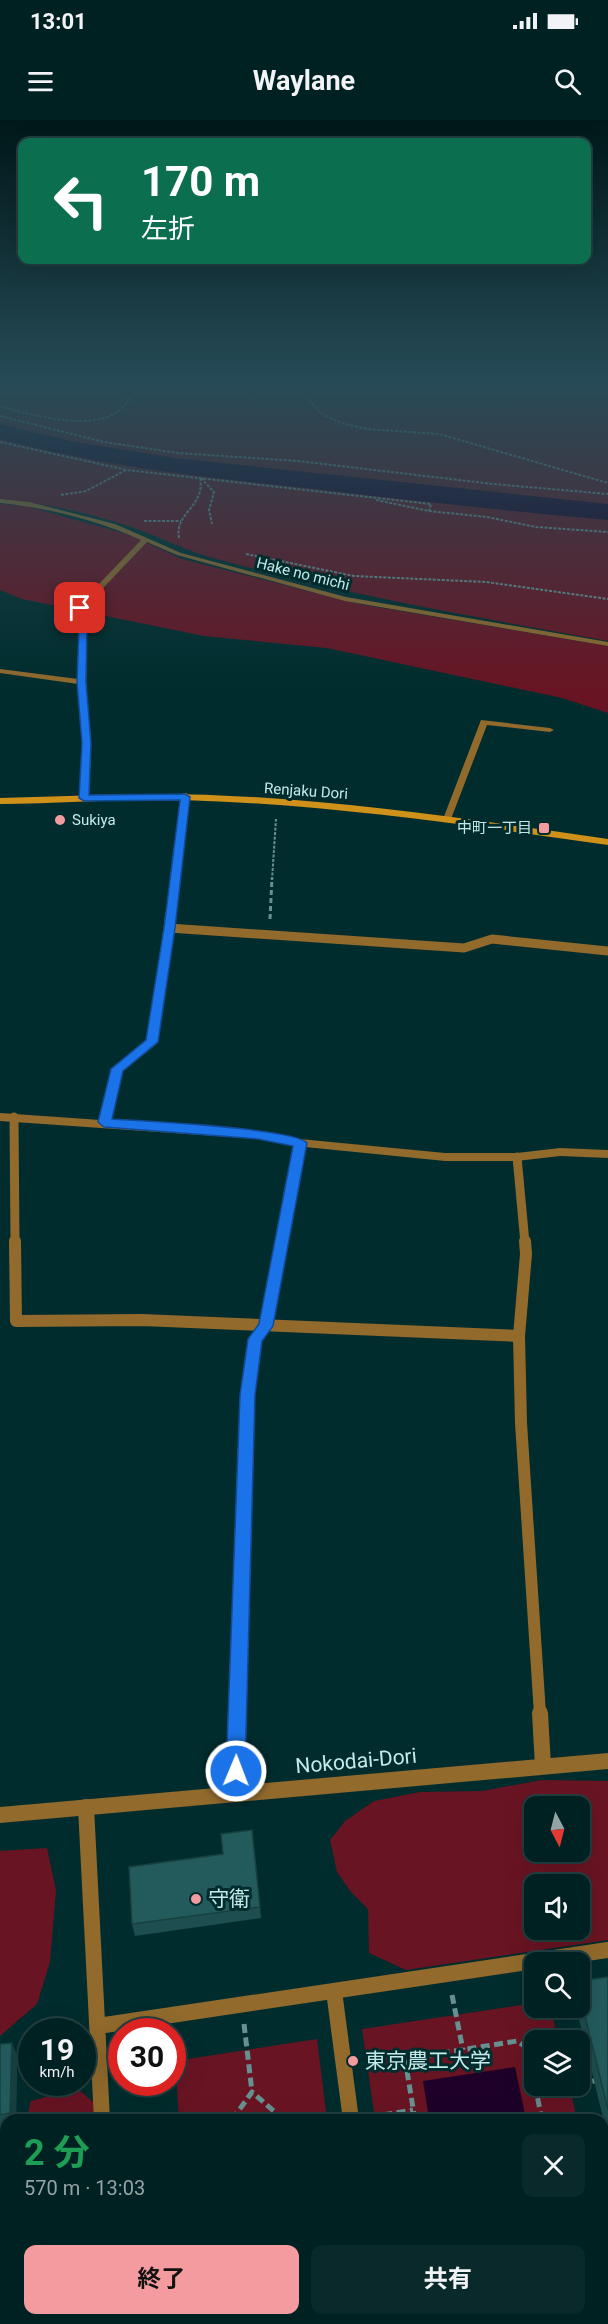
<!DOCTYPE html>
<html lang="ja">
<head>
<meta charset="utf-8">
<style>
  body { margin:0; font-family:Roboto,"Noto Sans JP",sans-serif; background:#0a292a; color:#f1f3f6; height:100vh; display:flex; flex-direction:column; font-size:22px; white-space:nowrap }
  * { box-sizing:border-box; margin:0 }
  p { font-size:20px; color:#95a3a5 }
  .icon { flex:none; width:33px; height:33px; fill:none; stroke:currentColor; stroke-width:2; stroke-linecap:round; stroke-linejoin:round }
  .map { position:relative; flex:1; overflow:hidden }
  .drawer { position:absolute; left:0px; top:1994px; width:609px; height:212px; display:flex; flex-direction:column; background:#002122; border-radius:18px 18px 0 0; box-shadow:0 6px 24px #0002,0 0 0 2px #223e40 }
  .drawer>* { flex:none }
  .hud { position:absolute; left:18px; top:18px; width:573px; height:126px; border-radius:12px; box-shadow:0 6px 24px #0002,0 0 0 2px #223e40; background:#0b6e4f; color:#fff; overflow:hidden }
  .needle { width:39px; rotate:173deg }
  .fabs { position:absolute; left:524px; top:1676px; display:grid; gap:12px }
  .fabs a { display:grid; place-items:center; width:66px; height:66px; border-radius:12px; background:#002122; box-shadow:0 6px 24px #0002,0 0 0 2px #223e40; font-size:30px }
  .speed { position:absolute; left:18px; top:1898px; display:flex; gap:12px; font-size:30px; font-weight:700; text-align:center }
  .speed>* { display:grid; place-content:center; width:78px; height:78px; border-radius:50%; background:#002122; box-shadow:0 6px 24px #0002,0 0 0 2px #223e40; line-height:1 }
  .speed small { font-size:15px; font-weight:400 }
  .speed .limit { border:9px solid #d22; background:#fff; color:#111 }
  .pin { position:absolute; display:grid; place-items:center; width:51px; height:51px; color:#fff; margin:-26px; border-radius:12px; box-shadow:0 3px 9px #0006 }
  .me { position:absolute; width:66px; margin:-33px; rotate:1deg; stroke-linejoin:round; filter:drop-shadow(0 0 4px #0008) }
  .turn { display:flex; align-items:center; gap:21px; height:126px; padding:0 24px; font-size:27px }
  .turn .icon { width:78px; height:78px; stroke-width:2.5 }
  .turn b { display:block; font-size:42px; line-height:51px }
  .round { display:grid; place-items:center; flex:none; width:63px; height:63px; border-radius:12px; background:#0a292a }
  .summary { display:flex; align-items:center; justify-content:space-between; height:102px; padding:0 24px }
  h1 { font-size:36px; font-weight:700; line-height:45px; color:#1e9e55 }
  .primary-button { display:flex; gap:12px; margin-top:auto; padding:12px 24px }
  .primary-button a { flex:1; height:69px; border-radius:12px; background:#f49b9f; color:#111; font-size:24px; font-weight:700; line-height:69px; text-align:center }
  .primary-button a+a { background:#0a292a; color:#f1f3f6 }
  .status { display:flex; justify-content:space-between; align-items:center; height:42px; padding:0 30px; background:#002122; direction:ltr }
  .status svg { height:16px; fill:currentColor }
  header { display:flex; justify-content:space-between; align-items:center; height:78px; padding:0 24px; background:#002122; font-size:27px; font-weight:700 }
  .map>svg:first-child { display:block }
</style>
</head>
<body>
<div class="status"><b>13:01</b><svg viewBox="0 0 49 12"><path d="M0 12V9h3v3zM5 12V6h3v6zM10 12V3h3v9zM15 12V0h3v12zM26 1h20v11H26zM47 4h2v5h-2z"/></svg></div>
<header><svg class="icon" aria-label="menu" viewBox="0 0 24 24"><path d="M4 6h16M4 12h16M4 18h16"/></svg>Waylane<svg class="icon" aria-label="search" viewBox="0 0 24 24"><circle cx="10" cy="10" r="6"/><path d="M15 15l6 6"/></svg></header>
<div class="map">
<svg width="608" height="2204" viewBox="0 0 608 2204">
  <rect width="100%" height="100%" fill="#002c2d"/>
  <path fill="#691423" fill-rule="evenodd" d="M0,262H608V521C475,497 343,474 213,438C184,430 157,415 128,406C87,392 43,383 0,379Z
    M0,384L26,386L130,415L182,439L359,484L608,526V593L562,578L327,528L204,516L22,479L0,470Z
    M542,1660L608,1661V1820L406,1850L369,1833L368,1789L351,1772L337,1752L330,1720L345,1701L374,1681L420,1672L482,1671ZM534,1686H579V1731H534ZM534,1764H579V1809H534Z
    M47,1728L56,1770L50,1842L37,1884L0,1916V1731Z
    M534,1883V1887H551L558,1920H534V1965H569L577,1999H375L362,1909Z
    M317,1919L327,1999H179L175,1941Z
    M77,1968L104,1992L106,2000H26L31,1981Z
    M6,2017V2080H0V2018Z
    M6,2122V2199H94V2204H0V2123Z"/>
  <path fill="#1e0028" d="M515,1947L525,1994L488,1999H429L423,1961Z"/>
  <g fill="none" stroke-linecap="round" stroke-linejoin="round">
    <path fill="#1e0028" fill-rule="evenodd" d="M0,304L70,321L175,338L608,384V400C507,391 406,380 305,368C202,357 100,346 0,319Z"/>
    <path stroke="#679091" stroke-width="2" stroke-dasharray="3 1.5" stroke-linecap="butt" d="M274,262L301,272L321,293L341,303L367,309L439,314L608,363
      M518,262L566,264L608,273
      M0,286C31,295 94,313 121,289C129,282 134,270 140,262
      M0,296L104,322L178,333L298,341L493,364L608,374
      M0,322L127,350L431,384L429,391
      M201,358L214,372L209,390L212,404
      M61,375L86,371L126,350
      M376,380L429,391L487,397L536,407L608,412
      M144,401H181
      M179,418C174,393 206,386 200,358
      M246,434L354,456L486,462L608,479
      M272,760L276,699"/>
    <path stroke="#679091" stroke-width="3" stroke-dasharray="5 3" stroke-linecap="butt" d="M270,799L272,758"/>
    <path stroke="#679091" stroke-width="5" stroke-dasharray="9 4.5" stroke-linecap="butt" d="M452,1875L463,1930
      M244,1904L252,1972
      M579,1963L608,1959
      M535,1965L542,2000
      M536,1970L567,1965
      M370,1997L413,1990
      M232,2000L252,1972L284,2000
      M415,2000L406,1945L411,1938L517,1921L526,1927L534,1962
      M603,2073L608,2072
      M66,2204L68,2199"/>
    <path stroke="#916a2c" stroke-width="8" d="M175,760L185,677"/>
    <path stroke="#916a2c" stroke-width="9" d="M169,808L464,828L492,819L608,831
      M14,997L15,1123
      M104,1002L117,949L152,922L175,758
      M517,1037L525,1123"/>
    <path stroke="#916a2c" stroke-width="12" d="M15,1121L16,1201L142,1200L519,1216
      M525,1121L526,1134L519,1216L521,1303L540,1594"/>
    <path stroke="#916a2c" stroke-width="16" d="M540,1593L543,1646
      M86,1687L102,2000
      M334,1871L351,2000
      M98,1906L608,1830
      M0,2093L6,2092
      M112,2199L113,2204"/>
    <path fill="#916a2c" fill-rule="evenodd" d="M0,379L29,382L115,404L181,433L346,477L608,522V526L345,481L177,435L147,422L84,488L87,505L86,562L90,623L88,678L84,681L80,678L82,623L78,564L0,553V549L78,559L79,505L76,488L141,420C97,400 48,388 0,383Z
      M481,600L550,608L554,610L550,612L487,605L451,699L450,701H444L443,699Z
      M0,993L258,1011L300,1019L445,1033H517L560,1028L608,1030V1038L560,1036L517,1041H445L305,1027L271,1206L261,1220L254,1275L243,1665L608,1633V1649L0,1703V1687L227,1667L240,1275L249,1219L259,1205L294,1026L258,1019L0,1001Z"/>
    <path fill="#cf9119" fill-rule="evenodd" d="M136,674C294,672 452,697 608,719V725C467,705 325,684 182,680C121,678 61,684 0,684V678Z"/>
  </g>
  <path fill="#1e4e4f" d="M223,1734L260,1787L261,1798L135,1816L132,1804Z
    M608,1857V2018L576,1887H579V1861Z
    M0,1924L17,1935L16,2000H6V2006L0,2007Z"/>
  <path fill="#184040" d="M12,1923L17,1935L16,2000H14L10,1993Z"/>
  <path fill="#235b5c" stroke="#184040" stroke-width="1.5" d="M252,1710L260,1787L132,1804L129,1747L223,1734L221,1714Z
    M608,1857V1989L579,1872V1861Z
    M12,1923L10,1993L0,1995V1924Z
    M608,2111V2204H176L175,2199H603V2112Z"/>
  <linearGradient id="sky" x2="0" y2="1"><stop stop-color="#001819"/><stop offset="0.46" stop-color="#264b57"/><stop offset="1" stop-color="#264b57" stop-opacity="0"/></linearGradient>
  <rect width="608" height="571" fill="url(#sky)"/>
  <path fill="#1a73e8" stroke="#114b97" stroke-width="1.5" d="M80,485L84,488L87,506L86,562L91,623L89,675L185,674L190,677L175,808L158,922L123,951L112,999C140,1001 295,1008 307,1023L273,1206L262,1221L255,1275L245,1651L242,1657L236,1660L229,1657L226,1651L240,1275L248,1219L259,1204L293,1026L258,1019L104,1007L98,1002L111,949L146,920L164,808L180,680L84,681L79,678L82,623L77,562L79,506L75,488Z"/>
  <g fill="#f49b9f" stroke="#002c2d" stroke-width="2">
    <circle cx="60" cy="700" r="6"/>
    <rect x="538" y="702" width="12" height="12" rx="3"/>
    <circle cx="196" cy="1779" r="6"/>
    <circle cx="353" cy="1941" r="6"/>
  </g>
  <g text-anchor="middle" stroke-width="6" stroke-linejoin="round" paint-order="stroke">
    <g font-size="15" fill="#c3e9e9" stroke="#002c2d">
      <text transform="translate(303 454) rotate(14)" y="5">Hake no michi</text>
      <text transform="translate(306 671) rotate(4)" y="5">Renjaku Dori</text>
    </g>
    <g font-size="15" fill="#c3e9e9" stroke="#002c2d" text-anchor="start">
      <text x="72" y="705">Sukiya</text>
      <text x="532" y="713" text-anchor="end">中町一丁目</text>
    </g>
    <g font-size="21" fill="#c3e9e9" stroke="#002c2d">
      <text transform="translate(356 1641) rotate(-5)" y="7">Nokodai-Dori</text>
    </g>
    <g font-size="21" fill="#c3e9e9" stroke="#002c2d" text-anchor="start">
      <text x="208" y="1786">守衛</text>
      <text x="365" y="1948">東京農工大学</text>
    </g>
  </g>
</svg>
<div class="fabs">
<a><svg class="needle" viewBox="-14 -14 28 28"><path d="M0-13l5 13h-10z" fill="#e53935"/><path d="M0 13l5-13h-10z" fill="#95a3a5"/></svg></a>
<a><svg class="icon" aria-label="sound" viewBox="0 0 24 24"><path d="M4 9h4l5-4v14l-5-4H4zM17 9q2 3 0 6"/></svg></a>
<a><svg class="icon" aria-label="search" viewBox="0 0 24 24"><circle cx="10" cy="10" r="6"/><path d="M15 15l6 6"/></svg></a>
<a><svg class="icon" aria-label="layers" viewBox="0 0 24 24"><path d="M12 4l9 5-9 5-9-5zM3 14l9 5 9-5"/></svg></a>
</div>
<div class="speed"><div>19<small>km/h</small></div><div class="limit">30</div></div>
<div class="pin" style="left:80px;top:488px;background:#d93025"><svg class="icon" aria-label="arrive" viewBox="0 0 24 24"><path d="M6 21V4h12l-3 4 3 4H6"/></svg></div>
<svg class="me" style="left:236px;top:1651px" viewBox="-20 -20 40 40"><circle r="17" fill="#1a73e8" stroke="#fff" stroke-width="3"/><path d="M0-11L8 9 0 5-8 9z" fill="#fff"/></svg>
<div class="hud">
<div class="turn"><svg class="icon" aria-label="left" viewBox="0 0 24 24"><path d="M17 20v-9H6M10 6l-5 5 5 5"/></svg><div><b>170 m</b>左折</div></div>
</div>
<section class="drawer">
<div class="summary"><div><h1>2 分</h1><p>570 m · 13:03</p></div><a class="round"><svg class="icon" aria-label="close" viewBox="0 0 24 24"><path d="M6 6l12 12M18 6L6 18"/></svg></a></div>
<div class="primary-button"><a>終了</a><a>共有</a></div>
</section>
</div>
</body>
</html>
